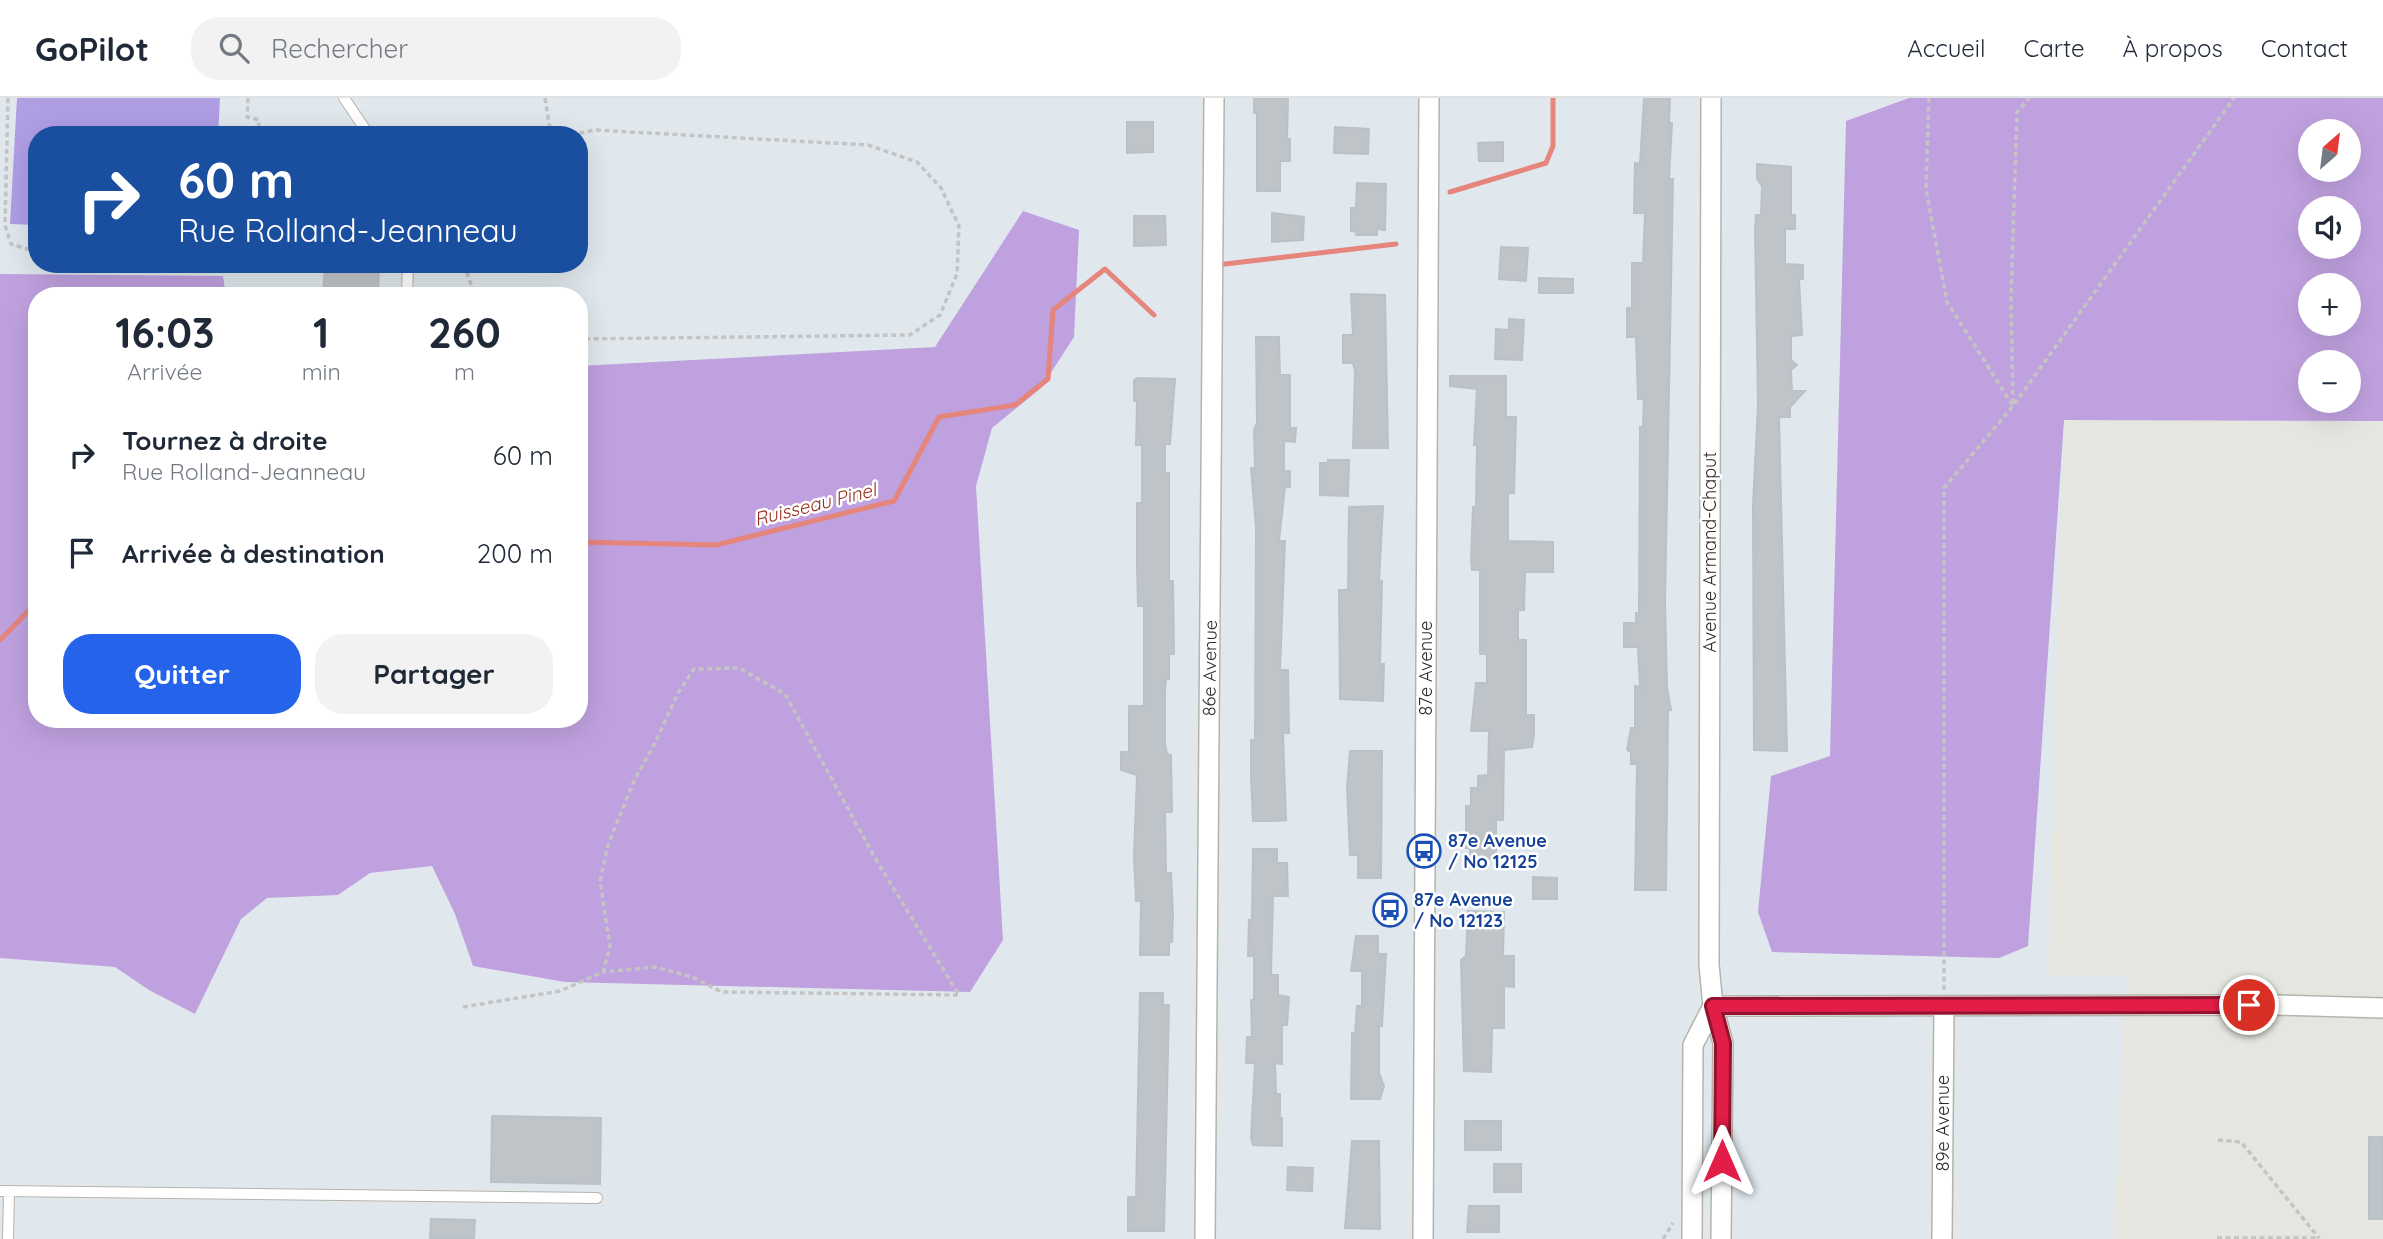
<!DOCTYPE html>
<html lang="fr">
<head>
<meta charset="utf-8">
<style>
  body { margin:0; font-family:Quicksand,sans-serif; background:#f2f2f3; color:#1f2937; height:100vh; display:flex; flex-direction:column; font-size:26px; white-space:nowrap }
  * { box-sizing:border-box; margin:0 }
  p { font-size:23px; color:#747a83 }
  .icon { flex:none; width:38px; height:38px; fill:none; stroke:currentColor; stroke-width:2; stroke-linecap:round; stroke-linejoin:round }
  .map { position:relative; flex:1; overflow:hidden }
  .panel { position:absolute; left:28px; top:189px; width:560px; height:441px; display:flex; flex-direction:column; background:#fff; border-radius:28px; box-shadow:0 7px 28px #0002 }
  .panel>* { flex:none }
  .banner { position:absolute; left:28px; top:28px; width:560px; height:147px; border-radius:28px; box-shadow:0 7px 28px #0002; background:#1a4fa0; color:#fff; overflow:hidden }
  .needle { width:46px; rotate:28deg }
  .fabs { position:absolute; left:2298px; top:21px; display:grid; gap:14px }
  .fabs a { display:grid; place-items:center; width:63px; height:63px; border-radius:50%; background:#fff; box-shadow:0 7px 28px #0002; font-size:35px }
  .pin { position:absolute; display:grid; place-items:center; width:60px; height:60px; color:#fff; margin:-30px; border:4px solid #fff; border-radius:50%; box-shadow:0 2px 7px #0007 }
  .me { position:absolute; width:77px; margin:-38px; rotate:0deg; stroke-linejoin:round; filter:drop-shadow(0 0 5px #0008) }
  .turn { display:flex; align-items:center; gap:24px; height:147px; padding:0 35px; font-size:32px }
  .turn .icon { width:91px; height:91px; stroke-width:2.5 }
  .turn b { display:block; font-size:49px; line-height:60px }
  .eta { display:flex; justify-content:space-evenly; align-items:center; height:119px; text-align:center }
  .eta b { font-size:42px; font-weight:700; line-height:49px }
  .action { display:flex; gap:14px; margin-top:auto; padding:14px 35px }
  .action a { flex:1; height:80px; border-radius:28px; background:#2563eb; color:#fff; font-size:28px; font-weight:700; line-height:80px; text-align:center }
  .action a+a { background:#f2f2f3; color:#1f2937 }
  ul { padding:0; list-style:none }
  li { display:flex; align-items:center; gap:21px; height:98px; padding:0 35px }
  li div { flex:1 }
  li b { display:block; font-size:26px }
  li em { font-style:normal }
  header { display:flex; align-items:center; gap:42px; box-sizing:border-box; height:98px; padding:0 35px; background:#fff; border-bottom:2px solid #e0e1e3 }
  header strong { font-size:33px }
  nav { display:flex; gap:38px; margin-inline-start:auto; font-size:24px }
  .search { width:490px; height:63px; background:#f2f2f3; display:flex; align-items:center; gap:18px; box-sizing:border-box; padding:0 24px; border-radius:28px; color:#747a83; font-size:26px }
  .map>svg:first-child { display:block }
</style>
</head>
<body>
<header>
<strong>GoPilot</strong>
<div class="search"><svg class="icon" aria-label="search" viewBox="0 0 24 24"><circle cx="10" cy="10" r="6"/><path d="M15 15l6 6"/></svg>Rechercher</div>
<nav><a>Accueil</a><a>Carte</a><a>À propos</a><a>Contact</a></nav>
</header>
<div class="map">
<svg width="2383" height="1141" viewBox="0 0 2383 1141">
  <rect width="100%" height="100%" fill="#e0e8ed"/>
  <path fill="#e5e6e0" d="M2064,322L2383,323V1141H2113L2127,878L2048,877Z"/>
  <path fill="#bfa1df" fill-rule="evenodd" d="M1909,0H2383V323L2064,322L2028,848L1999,860L1772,854L1758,814L1771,678L1830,658L1846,23ZM2310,33H2348V72H2310ZM2310,110H2348V149H2310ZM2310,187H2348V226H2310ZM2310,264H2348V303H2310Z
    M1023,113L1079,132L1074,239L1041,290L992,330L976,388L1003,842L970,894L565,884L473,868L455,816L432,768L370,775L338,797L267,800L241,821L195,916L149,892L115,869L0,860V176L223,178L226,198H37V621H579V268L935,249Z"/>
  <path fill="#b09ee5" d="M17,0H220L218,37H37V127L10,126Z"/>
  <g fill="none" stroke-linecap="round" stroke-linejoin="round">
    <path stroke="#e6857c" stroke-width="5" d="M1450,94L1546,65L1553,48V0
      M1225,166L1396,146
      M579,444L716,447L894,403L939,319L1015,307L1048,281L1053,212L1105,171L1154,217
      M0,542L37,504"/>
  </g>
  <path fill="#bfc4c9" stroke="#bac1c8" stroke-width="2" d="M1254,0H1288L1287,41H1290V63H1280V93H1257V15H1254Z
    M1644,0H1670L1669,25H1672L1669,81H1673L1665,503L1667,589L1671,612H1668L1666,792H1635L1637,666H1631V654L1627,652L1631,630H1635V588L1640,589L1638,549H1624V525H1636V515H1639L1640,329H1643L1644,301H1638L1636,239H1627V210H1632V165H1643L1645,115H1634L1635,65L1640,66Z
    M1127,24H1153V54L1127,55Z
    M1335,29L1369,31L1368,56L1334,55Z
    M1503,44V63H1479L1478,45Z
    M1757,66L1791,69V117H1795V131H1785V166L1803,167V181H1799L1802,237L1791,238V262L1797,267L1791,272L1792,293H1805L1790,309V319H1779L1787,653L1754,652L1753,407L1758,306L1755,131L1756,117H1761L1762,88L1757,81Z
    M1357,85L1386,86L1385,132L1377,131V137H1356L1357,134L1351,133V110H1356Z
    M1272,115L1304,119L1303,142L1272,144Z
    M1134,118H1165L1166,147L1134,148Z
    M1501,149L1528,150L1526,183L1499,181Z
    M325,166H379L378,198H323Z
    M1539,180L1573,181V195H1539Z
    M1351,196L1385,197L1388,350H1353L1355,273L1353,265H1343V237H1353Z
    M1509,221L1524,222L1522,262L1495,261L1496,231L1509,232Z
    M1256,239H1279L1280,277H1290V330H1296L1295,344L1284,343V373H1290V389H1285L1279,443H1285L1280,572H1288L1289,635H1283L1286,722L1275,723H1253L1251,678V642H1255L1256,430L1251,370H1255L1254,332L1257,325Z
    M1450,278H1506V319H1516L1514,395H1508V443L1553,444V474H1525L1524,512H1518V542H1526V617H1534V638L1532,649L1504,652L1503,722H1496V761H1470V750H1466V708H1471V690H1478V678L1488,677L1489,633H1471L1476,585H1487V556H1480V472H1472L1471,462L1473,409H1476L1477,347H1474L1477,291L1450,288Z
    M1138,280L1175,281L1170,346H1165V375H1169V483H1173L1174,556H1169V581H1166L1165,593V646L1167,656L1171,657L1172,714H1165L1166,775H1171L1173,817L1172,844H1169V857H1140L1141,803H1136L1134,758L1137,677L1121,672V654H1129V608H1144V508H1138L1137,467V405H1142V347H1136L1137,303H1134V282Z
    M1328,362H1349L1348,398L1320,397V365H1328Z
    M1383,408L1379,484L1382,483L1380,566H1384L1383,603L1340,601L1339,492H1348L1349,409Z
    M1350,653H1382L1381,780H1358V757H1350L1347,689Z
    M1253,751H1277V765H1287L1288,798H1273L1271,877H1278V897L1289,899L1287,927H1282V966L1275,965L1276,996H1280V1020H1282V1048L1253,1047L1251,1040L1255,965H1246L1247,939H1252L1251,902H1254V858H1248L1249,822H1252Z
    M1533,779L1557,780V801H1533Z
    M1468,813L1504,814L1503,858H1514V889L1504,888V930H1492L1491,974L1464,973L1461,862L1466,858Z
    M1356,838H1378V856H1386L1382,928H1379V975L1384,988L1380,1001H1351L1352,935L1355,936L1357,908H1362V873H1351Z
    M1140,895H1163V907H1169L1164,1133H1128V1099H1136Z
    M492,1018L601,1020L600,1086L491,1084Z
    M1465,1023H1501V1052H1465Z
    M2369,1039H2383V1121H2369Z
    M1352,1043H1379L1380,1131L1345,1130Z
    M1494,1066H1521V1094H1494Z
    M1288,1069L1313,1070L1312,1093L1287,1092Z
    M1469,1108H1499V1134H1467Z
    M431,1121L475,1122L474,1141H430Z"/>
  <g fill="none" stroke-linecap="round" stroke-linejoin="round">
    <defs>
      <path id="lane" d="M344,0L369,37
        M407,198L408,166
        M0,1093L597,1100
        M8,1141L9,1093"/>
      <path id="street" d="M1711,0L1709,867L1713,908L1723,945L1721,1141
        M1713,908L2277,907L2383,910
        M1205,1141L1214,0
        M1423,1141L1429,0
        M1692,1141L1693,947L1713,908
        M1942,1141L1944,908"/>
    </defs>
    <use href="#lane" stroke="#b7b3ac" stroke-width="12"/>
    <use href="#street" stroke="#b7b3ac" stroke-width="22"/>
    <path stroke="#c4c4c4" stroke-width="3.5" stroke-dasharray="5 3.5" stroke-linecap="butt" d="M8,0L5,127L11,146L37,154
      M248,0L247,19L259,22L258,37
      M545,0L551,37
      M1929,0L1926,91L1947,204L2013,308L2234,0
      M571,37L595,32L868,47L917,64L941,90L959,128L957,176L940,217L910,237L579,241
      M464,166L475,198
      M1944,892V390L2013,308L2011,199L2017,14L2029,0
      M463,909L560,893L603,874L610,848L600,783L608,747L634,683L656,643L678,595L694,571L739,570L785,596L875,760L959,897L722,894L692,879L655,869L603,874
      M2218,1042L2241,1044L2319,1140
      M2217,1140H2319
      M1663,1141L1673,1125"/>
    <use href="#lane" stroke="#fff" stroke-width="10"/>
    <use href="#street" stroke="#fff" stroke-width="19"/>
  </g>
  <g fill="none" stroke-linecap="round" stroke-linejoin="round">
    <defs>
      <path id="route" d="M1722,1063L1723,945L1713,908L2249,907"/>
    </defs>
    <use href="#route" stroke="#92132f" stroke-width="18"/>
    <use href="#route" stroke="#e11d48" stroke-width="12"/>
  </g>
  <defs>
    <symbol id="bus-ring" viewBox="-11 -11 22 22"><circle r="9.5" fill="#fff" stroke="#1a4fb4" stroke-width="1.5"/><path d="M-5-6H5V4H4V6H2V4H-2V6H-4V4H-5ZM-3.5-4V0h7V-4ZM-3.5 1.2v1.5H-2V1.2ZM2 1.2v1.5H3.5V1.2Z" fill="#1a4fb4"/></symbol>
  </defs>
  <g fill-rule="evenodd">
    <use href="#bus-ring" x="1405" y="734" width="38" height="38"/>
    <use href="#bus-ring" x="1371" y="793" width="38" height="38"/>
  </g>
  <g text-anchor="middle" stroke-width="5" stroke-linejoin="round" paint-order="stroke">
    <g font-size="18" fill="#2c2c2c" stroke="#fff">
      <text transform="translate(1710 454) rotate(-90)" y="6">Avenue Armand-Chaput</text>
      <text transform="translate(1210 570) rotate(-89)" y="6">86e Avenue</text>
      <text transform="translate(1426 570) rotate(-90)" y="6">87e Avenue</text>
      <text transform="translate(1943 1025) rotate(-90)" y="6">89e Avenue</text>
    </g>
    <g font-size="18" font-weight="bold" fill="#164399" stroke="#fff" text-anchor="start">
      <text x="1448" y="749">87e Avenue<tspan x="1448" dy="21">/ No 12125</tspan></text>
      <text x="1414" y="808">87e Avenue<tspan x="1414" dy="21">/ No 12123</tspan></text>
    </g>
    <g font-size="19" font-style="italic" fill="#952d18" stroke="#fff">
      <text transform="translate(815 406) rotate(-14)" y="7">Ruisseau Pinel</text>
    </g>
  </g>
</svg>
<div class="fabs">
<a><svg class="needle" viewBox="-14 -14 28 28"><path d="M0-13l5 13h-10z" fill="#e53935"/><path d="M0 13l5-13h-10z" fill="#747a83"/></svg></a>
<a><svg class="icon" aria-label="sound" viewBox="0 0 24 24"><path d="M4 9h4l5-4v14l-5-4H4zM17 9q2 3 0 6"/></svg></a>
<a>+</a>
<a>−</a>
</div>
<div class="pin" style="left:2249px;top:907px;background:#d93025"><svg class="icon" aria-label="arrive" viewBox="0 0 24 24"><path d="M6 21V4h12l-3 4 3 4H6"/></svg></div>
<svg class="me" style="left:1722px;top:1063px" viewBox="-20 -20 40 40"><path d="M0-17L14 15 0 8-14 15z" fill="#e11d48" stroke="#fff" stroke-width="4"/></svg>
<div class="banner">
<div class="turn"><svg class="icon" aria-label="right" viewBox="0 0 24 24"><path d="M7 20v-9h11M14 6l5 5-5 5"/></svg><div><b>60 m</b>Rue Rolland-Jeanneau</div></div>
</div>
<section class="panel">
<div class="eta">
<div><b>16:03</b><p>Arrivée</p></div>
<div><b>1</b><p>min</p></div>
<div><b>260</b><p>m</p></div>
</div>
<ul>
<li><svg class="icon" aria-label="right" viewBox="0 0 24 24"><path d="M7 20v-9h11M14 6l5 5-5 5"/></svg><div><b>Tournez à droite</b><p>Rue Rolland-Jeanneau</p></div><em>60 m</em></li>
<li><svg class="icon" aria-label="arrive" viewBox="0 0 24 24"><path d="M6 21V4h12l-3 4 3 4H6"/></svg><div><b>Arrivée à destination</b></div><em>200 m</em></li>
</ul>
<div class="action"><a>Quitter</a><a>Partager</a></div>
</section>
</div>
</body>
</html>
